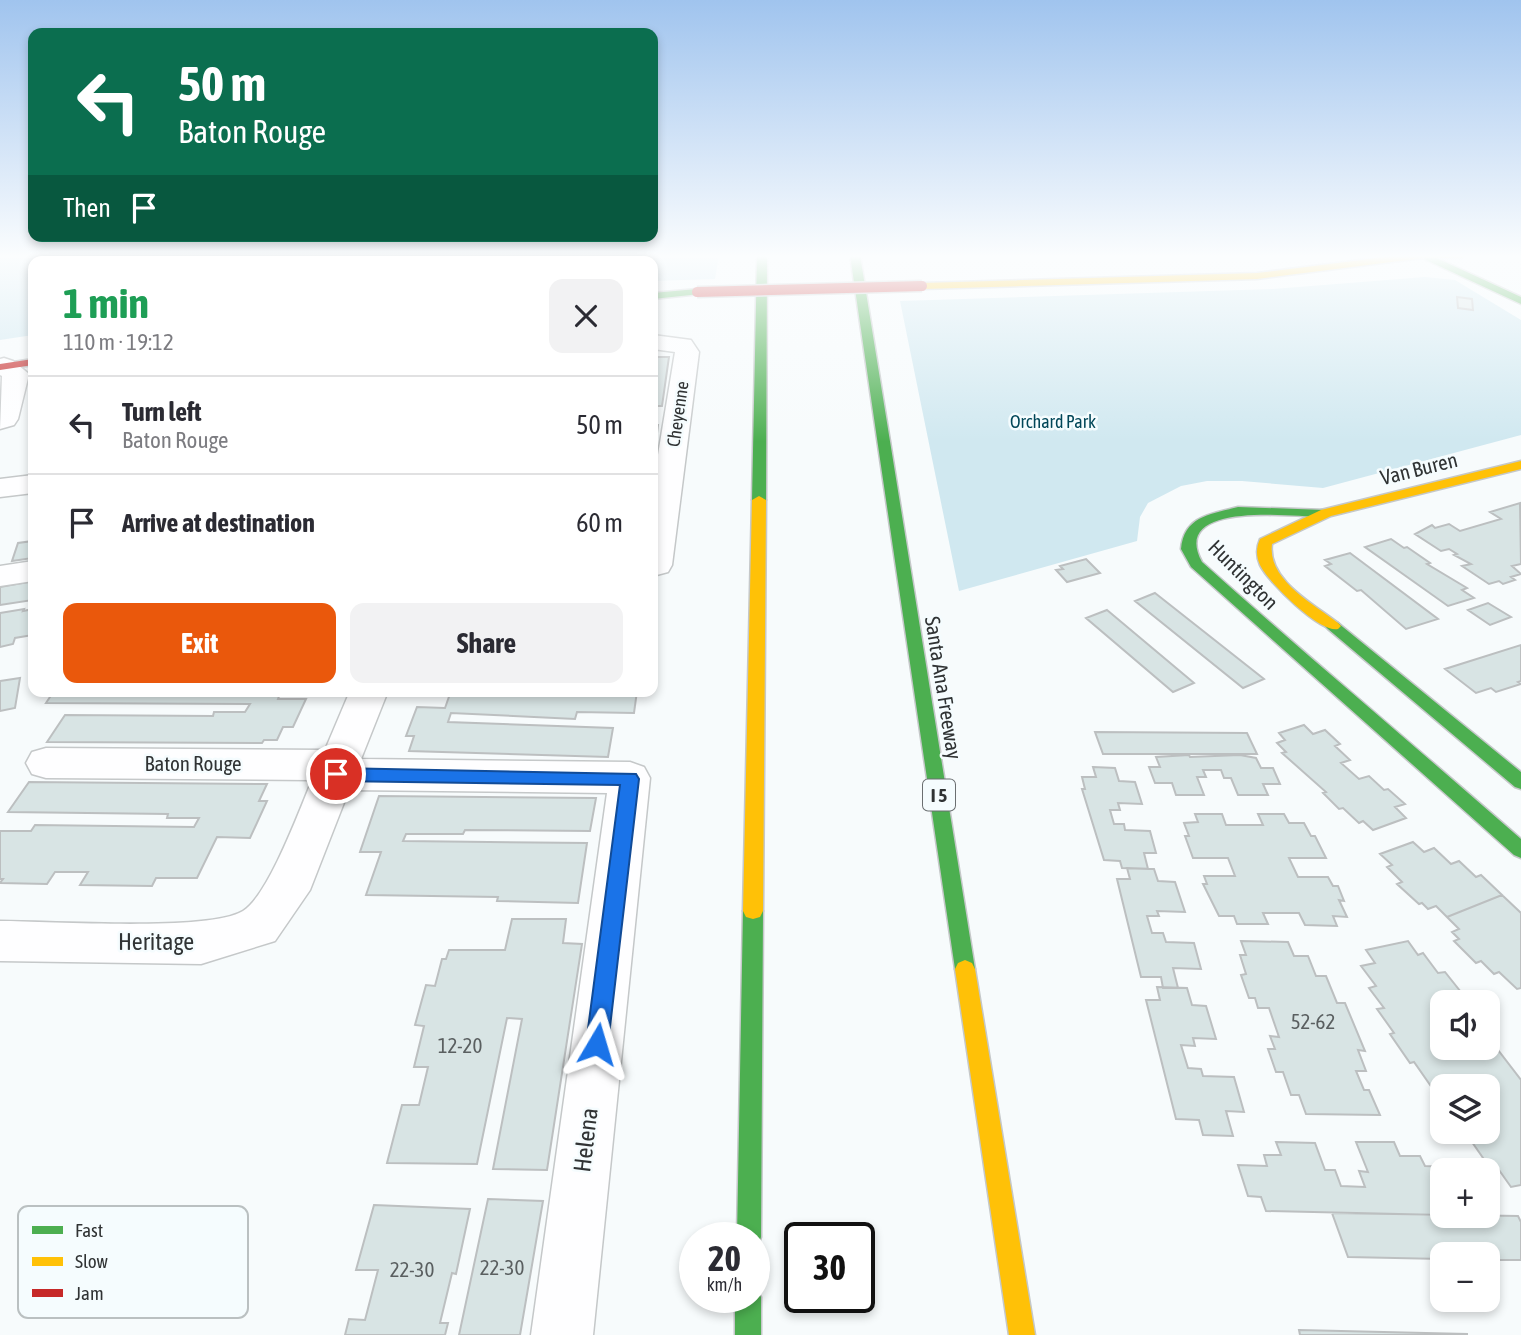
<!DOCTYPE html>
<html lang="en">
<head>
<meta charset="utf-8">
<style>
  body { margin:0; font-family:"Asap Condensed",sans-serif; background:#f2f2f3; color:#2b2b33; height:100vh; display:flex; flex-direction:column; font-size:26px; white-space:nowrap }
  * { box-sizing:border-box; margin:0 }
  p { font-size:23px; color:#7c7c81 }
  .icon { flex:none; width:38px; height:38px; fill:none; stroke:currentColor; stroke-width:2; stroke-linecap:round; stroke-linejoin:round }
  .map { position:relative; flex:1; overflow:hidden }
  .side { position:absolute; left:28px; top:256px; width:630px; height:441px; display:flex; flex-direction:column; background:#fff; border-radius:14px; box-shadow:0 4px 10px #0003 }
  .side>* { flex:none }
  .banner { position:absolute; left:28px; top:28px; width:630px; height:214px; border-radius:14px; box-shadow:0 4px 10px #0003; background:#0b6e4f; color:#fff; overflow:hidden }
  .buttons { position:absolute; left:1430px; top:990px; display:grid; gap:14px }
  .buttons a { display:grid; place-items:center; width:70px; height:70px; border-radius:14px; background:#fff; box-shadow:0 4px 10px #0003; font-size:35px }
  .speed { position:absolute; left:679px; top:1222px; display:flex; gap:14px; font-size:35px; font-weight:700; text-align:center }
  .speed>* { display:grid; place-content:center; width:91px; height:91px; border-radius:50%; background:#fff; box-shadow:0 4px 10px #0003; line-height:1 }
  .speed small { font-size:18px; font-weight:400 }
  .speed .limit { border:4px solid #111; border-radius:10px; background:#fff; color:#111 }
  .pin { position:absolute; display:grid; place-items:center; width:60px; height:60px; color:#fff; margin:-30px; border:4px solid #fff; border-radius:50%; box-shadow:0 2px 7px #0007 }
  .me { position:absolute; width:77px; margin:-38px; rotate:7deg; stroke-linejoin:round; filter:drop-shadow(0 0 5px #0008) }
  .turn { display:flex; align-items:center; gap:24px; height:147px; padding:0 35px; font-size:32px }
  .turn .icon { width:91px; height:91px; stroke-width:2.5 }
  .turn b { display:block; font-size:49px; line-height:60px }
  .then { display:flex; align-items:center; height:66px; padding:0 35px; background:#0003; gap:14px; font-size:26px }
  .round { display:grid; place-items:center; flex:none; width:74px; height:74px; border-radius:14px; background:#f2f2f3 }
  .headline { display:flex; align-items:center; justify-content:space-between; height:119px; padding:0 35px }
  h1 { font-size:42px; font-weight:700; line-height:52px; color:#1e9e55 }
  .action { display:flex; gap:14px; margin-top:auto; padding:14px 35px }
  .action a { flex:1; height:80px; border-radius:14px; background:#ea580c; color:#fff; font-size:28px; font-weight:700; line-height:80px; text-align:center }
  .action a+a { background:#f2f2f3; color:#2b2b33 }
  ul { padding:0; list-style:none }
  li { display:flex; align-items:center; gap:21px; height:98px; padding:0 35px; border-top:2px solid #e1e1e2 }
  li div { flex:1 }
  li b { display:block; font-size:26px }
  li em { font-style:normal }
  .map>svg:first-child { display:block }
</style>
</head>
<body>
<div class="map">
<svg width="1521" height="1335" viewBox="0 0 1521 1335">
  <rect width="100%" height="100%" fill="#f7fbfc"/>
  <path fill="#d0e8f0" d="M0,255H719L715,279L653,281V261H33V335L0,340Z
    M1425,277L1455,280L1521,320V435L1323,488L1242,481H1207L1181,486L1148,503L1140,517L1137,541L959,591L900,301L1273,289Z"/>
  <path fill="#d8e4e4" stroke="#bcbfc0" stroke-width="2" d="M1457,297L1472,299L1473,310L1458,308Z
    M653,357H669L662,406H653Z
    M653,425H658L653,466Z
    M1520,503L1521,564L1512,566L1521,574L1511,577L1515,580L1503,584L1499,581L1489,584L1462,566L1471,564L1454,555L1457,554L1449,549L1441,551L1415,534L1432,525L1435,528L1449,524L1460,531L1501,519L1490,512Z
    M1391,539L1404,548L1407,547L1430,563L1427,564L1467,588L1462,590L1474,598L1448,606L1365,547Z
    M33,541V558L12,561L18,543Z
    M1350,553L1438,619L1406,629L1361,590L1357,591L1325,566L1331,564L1325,560Z
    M1086,559L1100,573L1067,582L1056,570L1063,569L1060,566Z
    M33,581V600L0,605V587Z
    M1155,593L1264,679L1243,688L1135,601Z
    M1488,603L1511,617L1490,625L1468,610Z
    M24,609L23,611L33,609V635L15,638L13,644L0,647V613Z
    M1107,610L1194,683L1173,692L1086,618Z
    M1521,645V681L1518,682L1521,684L1496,692L1491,688L1476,693L1445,669Z
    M20,678L15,708L0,711V681Z
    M54,691H281L278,699H306L293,727H283L277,740H264L262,743L47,742L65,715L213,716L214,712H245L250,704L46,703Z
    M451,691H637L634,713L577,712L575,719L451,713L448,722L613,728L608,757L409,751L414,736H406L417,707L445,708Z
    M1304,725L1313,734L1325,730L1340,744L1335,746L1350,760L1341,763L1359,779L1369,776L1384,790L1388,789L1405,804L1395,807L1406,818L1373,830L1363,821L1359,823L1343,808L1339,809L1323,793L1326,792L1282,753L1286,752L1277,743L1285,740L1279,733Z
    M1095,732L1247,733L1257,754H1103Z
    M1189,755L1190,757L1240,755L1256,758L1261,768H1273L1280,784H1263L1268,795H1238L1231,778H1224L1221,770H1203L1206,777H1197L1204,795H1176L1172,783H1155L1149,767H1160L1156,757Z
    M1093,767L1115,768L1119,781L1135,782L1142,804L1118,803L1120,810H1110L1114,824H1124L1125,830L1150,831L1156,853H1144L1148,869L1122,868L1120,861L1104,860L1082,789H1085L1082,777H1096Z
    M29,782L267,784L259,801H267L250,838L217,837L197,878H156L152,886L80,885L88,872H55L47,884L0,883L3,879H0V831H31L35,825L194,827L199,818H167L168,814L8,812Z
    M379,796L596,798L590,831L465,830L463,834H406L403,841L587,843L578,903L497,901L498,897L366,895L381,852H360Z
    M1195,814H1222L1226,825H1263L1258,814H1284L1289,823H1304L1311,836H1315L1326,858H1289L1298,877H1328L1333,886H1338L1344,901L1339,900L1347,917L1333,916L1337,926L1305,925L1299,913H1263L1268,924H1237L1234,916H1219L1203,884H1207L1204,876H1235L1228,858H1193L1185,836H1189L1184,823L1198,822Z
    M1413,842L1424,852L1434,848L1451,864L1459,861L1476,877L1481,875L1502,895L1447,917L1436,906L1428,909L1422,903L1419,904L1397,884L1402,882L1387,867L1392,865L1380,854Z
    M1127,868L1154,869L1158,881L1175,882L1185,912L1157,911L1159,916H1147L1152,933H1163L1166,942L1194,943L1201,969L1173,968L1178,988H1163L1161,977H1141L1117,879H1130Z
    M1502,895L1521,913V988L1517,989L1499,972L1494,974L1481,961L1476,963L1454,941L1459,939L1452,932L1459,929L1447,917Z
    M512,919H566L563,943L582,944L547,1170L493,1169L522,1019L507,1018L477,1164L387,1163L402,1105H419L428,1067H414L424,1026L415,1025L426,985L435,986L442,959H446L449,950H505Z
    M1241,941L1288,942L1294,956H1308L1316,976H1326L1337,1003H1345L1365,1051L1358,1050L1366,1071H1356L1364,1090H1369L1380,1115L1306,1114L1299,1095H1291L1283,1072H1276L1268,1049H1275L1270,1036L1279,1037L1269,1008H1258L1255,998H1249L1241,975L1246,974L1240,955H1246Z
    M1408,941L1418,955L1423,953L1438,973L1445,972L1468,1001L1442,1003V1048H1488V1037L1521,1080V1185L1511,1187L1494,1163L1488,1165L1465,1132H1488V1087H1442V1102L1414,1062L1410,1063L1390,1034L1394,1033L1377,1009L1384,1008L1369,988L1376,986L1361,966L1375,963L1366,950Z
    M1157,987L1187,988L1192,1005L1206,1006L1216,1039L1193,1038L1195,1046L1181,1045L1188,1068L1201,1069L1203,1076L1234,1077L1244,1112L1226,1111L1233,1136L1203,1135L1199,1120L1176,1119L1146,1000H1160Z
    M1276,1142L1315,1143L1325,1170H1335L1341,1186L1365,1187L1359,1171L1368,1172L1356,1142H1394L1400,1156H1420L1425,1166L1451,1167L1453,1171H1442V1215L1266,1211L1261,1197L1248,1196L1238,1165L1267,1166L1264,1155H1281Z
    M488,1199L543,1201L520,1335H459Z
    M374,1205L470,1209L456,1274L452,1273L440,1323H448L445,1335H345L349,1319L365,1320L378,1270H356Z
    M1332,1213L1518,1216L1521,1222V1260H1488V1255H1442V1259L1348,1257Z
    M1299,1330L1467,1334V1335H1300Z"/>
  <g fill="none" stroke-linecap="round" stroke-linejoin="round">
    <defs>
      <path id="street" d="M653,335L691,340L699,352L672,565L668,572L653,576V485L675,352L653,349Z
        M4,358L13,361L29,374L18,419L14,425L0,429L2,376L0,375V359Z
        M33,475V493L0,497V479Z
        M33,561V581L0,586V566Z
        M350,691H388L361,759L630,762L644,767L650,778L593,1335H531L607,793L349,790L310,890L275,941L201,964L0,961V921C48,921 209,932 243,911C268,896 300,809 312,780L46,778L32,774L26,763L32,752L46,748L325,750Z"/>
      <path id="fast" d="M757,255H767L766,500L759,504L752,500Z
        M850,255H860L975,969L972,975L965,978L958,975L955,969Z
        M1424,255H1430L1521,297V304L1424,259Z
        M697,289L700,290V294L653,299V293Z
        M1238,507L1325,510V516L1320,517C1290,516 1169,501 1202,562C1307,656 1415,746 1521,839V858L1514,855L1191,567L1181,549C1184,516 1211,514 1238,507Z
        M1333,621L1338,623L1521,772V789L1515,787L1328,629L1325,626L1328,623Z
        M753,903L760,905L763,911L761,1237L758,1246L754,1247V1237H737L743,911L746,905Z
        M754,1287L761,1297V1335H735V1297H754Z"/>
      <path id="slow" d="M1401,255H1467L1462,258H1423L1257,279L922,289L917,286L922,283L1257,273Z
        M1521,461V469L1331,516L1272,544C1267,580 1314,604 1338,623L1341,626L1338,629C1321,634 1268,582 1260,565C1256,556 1256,548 1260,539L1321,510Z
        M759,496L766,500L763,911L760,917L753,919L746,917L743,911L752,500Z
        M965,960L972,963L975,969L1035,1335H1009L955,969L958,963Z"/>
      <path id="jam" d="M33,359V365L0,370V364Z"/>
    </defs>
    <use href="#street" stroke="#c5c8c9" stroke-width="3"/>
    <use href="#fast" stroke="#c5c8c9" stroke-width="3"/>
    <use href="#slow" stroke="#c5c8c9" stroke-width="3"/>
    <use href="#jam" stroke="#c5c8c9" stroke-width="3"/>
    <use href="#street" fill="#fefeff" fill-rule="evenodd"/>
    <use href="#fast" fill="#4caf50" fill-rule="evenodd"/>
    <use href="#slow" fill="#ffc107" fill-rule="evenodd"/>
    <use href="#jam" fill="#c62828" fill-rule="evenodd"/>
    <defs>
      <path id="jam-bridge" d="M697,292L922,286"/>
    </defs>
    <use href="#jam-bridge" stroke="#c5c8c9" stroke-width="13" stroke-linecap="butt"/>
    <use href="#jam-bridge" stroke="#c62828" stroke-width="10"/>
  </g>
  <linearGradient id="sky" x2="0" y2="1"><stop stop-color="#a0c4ee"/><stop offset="0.58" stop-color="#fbfdfe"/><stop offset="1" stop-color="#fbfdfe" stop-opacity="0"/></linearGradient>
  <rect width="1521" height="442" fill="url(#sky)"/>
  <path fill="#1a73e8" stroke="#114b97" stroke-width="2" d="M336,768L636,774L639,779L608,1044L605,1051L597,1054L590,1051L586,1044L620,785L336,781L330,779L327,774L330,769Z"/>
  <g text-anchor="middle" stroke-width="5" stroke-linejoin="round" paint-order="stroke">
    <g font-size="18" fill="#303334" stroke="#f5fcfe">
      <text transform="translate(678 414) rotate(-82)" y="6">Cheyenne</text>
    </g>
    <g font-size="18" fill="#004658" stroke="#f5fcfe">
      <text x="1053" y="428">Orchard Park</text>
    </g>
    <rect fill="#f5fcfe" stroke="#6b6f71" stroke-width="2" x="923" y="779.5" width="32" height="31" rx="5"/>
    <g font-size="19" font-weight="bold" fill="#303334">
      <text x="939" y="802">I 5</text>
    </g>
    <g font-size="21" fill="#303334" stroke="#f5fcfe">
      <text transform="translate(1419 469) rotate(-14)" y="7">Van Buren</text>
      <text transform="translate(1243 575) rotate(45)" y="7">Huntington</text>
      <text transform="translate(943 688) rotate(81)" y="7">Santa Ana Freeway</text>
      <text x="193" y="771">Baton Rouge</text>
    </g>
    <g font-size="21" fill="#5a5f60">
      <text x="1313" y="1029">52-62</text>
      <text x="460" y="1053">12-20</text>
      <text x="502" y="1275">22-30</text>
      <text x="412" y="1277">22-30</text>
    </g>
    <g font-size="24" fill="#303334" stroke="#f5fcfe">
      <text x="156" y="950">Heritage</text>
      <text transform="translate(586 1140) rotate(-83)" y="8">Helena</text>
    </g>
  </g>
  <rect x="18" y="1206" width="230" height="112" rx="10" fill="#f5fcfe" stroke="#bac0c1" stroke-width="2"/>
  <rect x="32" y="1226" width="31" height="8" fill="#4caf50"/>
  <rect x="32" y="1257" width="31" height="9" fill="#ffc107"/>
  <rect x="32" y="1289" width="31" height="8" fill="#c62828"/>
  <g font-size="19" fill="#303334">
    <text x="75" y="1237">Fast</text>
    <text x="75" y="1268">Slow</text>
    <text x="75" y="1300">Jam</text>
  </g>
</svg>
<div class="buttons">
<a><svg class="icon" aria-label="sound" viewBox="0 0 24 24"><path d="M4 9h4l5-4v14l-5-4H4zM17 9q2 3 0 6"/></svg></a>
<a><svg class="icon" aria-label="layers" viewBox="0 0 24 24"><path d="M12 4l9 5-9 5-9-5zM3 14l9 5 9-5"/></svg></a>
<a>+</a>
<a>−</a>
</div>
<div class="speed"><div>20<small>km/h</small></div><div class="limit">30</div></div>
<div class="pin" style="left:336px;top:774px;background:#d93025"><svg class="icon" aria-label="arrive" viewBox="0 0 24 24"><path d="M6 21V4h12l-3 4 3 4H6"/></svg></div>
<svg class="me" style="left:597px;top:1044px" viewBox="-20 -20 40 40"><path d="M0-17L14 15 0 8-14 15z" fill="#1a73e8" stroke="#fff" stroke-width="4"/></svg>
<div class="banner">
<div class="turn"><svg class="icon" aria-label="left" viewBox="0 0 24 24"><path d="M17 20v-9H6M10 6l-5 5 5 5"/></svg><div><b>50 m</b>Baton Rouge</div></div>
<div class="then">Then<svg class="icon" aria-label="arrive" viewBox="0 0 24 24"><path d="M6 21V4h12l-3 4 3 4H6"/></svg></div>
</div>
<section class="side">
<div class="headline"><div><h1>1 min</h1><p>110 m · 19:12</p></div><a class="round"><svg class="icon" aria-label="close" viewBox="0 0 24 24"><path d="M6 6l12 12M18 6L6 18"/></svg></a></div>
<ul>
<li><svg class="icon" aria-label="left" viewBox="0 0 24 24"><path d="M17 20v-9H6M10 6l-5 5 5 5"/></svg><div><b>Turn left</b><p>Baton Rouge</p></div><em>50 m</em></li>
<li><svg class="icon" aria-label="arrive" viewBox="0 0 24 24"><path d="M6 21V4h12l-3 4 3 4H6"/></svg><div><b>Arrive at destination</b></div><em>60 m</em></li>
</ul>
<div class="action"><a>Exit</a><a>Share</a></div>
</section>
</div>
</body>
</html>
